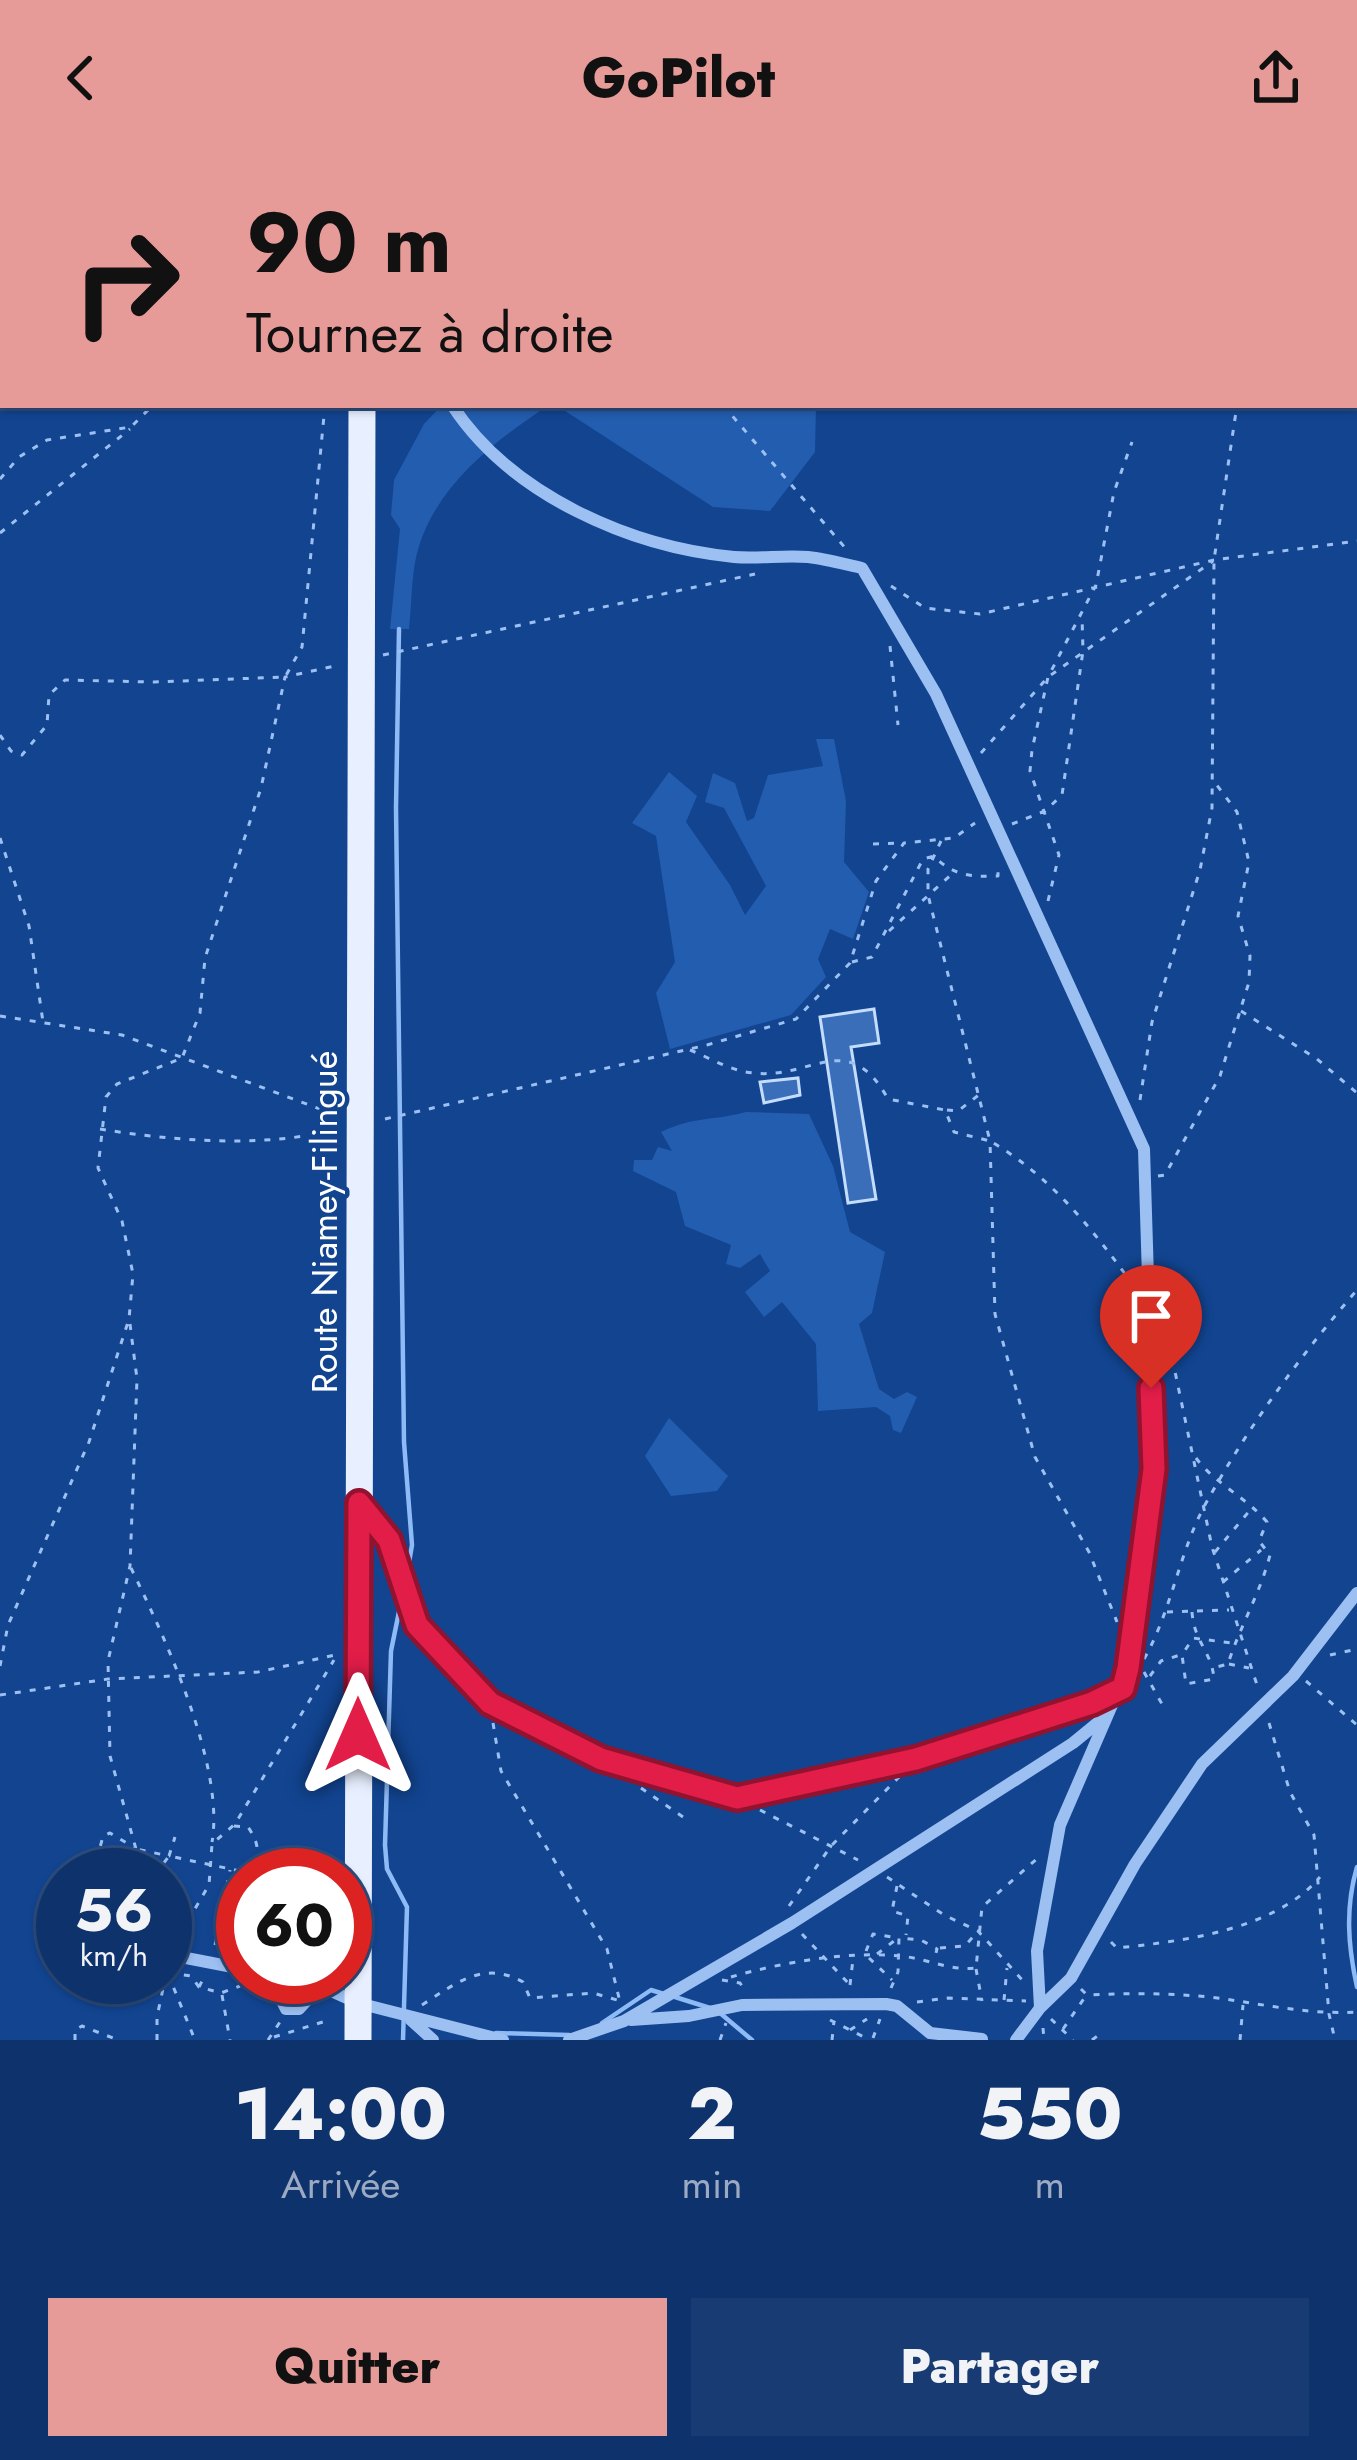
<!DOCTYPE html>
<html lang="fr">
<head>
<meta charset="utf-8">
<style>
  body { margin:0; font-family:Jost,sans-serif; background:#173b72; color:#f1f3f6; height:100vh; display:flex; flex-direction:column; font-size:45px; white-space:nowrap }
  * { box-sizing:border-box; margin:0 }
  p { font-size:39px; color:#9baac2 }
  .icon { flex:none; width:66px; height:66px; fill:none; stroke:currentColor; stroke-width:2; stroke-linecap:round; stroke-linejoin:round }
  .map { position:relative; height:1884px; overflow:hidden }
  .side { display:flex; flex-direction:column; background:#0e336c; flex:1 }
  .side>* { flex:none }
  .hud { position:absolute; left:0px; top:0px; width:1359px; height:252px; box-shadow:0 3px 9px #0004,0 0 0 3px #2e4e7f; background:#e69b98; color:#111; overflow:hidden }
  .speed { position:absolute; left:36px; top:1692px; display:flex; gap:24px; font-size:60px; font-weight:700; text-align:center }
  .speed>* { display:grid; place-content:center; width:156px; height:156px; border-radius:50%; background:#0e336c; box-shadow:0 3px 9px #0004,0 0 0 3px #2e4e7f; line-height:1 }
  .speed small { font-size:30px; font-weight:400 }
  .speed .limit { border:18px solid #d22; background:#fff; color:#111 }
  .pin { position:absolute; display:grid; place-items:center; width:102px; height:102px; color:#fff; margin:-123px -51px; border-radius:50% 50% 50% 0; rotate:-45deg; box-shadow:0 0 12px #0007 }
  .pin .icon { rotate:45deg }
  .me { position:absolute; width:132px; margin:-66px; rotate:0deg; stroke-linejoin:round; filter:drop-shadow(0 0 9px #0008) }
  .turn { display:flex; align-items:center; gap:42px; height:252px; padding:0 48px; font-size:54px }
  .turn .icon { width:156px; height:156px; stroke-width:2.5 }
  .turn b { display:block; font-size:84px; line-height:102px }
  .eta { display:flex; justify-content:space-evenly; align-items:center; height:204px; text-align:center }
  .eta b { font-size:72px; font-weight:800; line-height:84px }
  .primary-button { display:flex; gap:24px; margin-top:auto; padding:24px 48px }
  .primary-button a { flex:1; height:138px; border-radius:0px; background:#e69b98; color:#111; font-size:48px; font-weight:800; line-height:138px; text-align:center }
  .primary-button a+a { background:#173b72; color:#f1f3f6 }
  header { display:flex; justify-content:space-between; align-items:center; height:156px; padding:0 48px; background:#e69b98; color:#111; font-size:54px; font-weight:800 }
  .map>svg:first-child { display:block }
</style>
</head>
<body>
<header><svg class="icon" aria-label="back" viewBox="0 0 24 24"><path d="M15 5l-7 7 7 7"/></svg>GoPilot<svg class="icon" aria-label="share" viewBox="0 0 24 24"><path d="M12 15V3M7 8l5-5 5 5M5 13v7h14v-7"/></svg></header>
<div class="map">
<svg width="1357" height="1884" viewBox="0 0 1357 1884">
  <rect width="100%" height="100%" fill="#124490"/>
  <path fill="#235daf" d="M677,0H1204L1205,3H676Z
    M442,249H549C496,284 439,327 419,390C411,415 412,446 409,473H390L400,373L391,359L394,324L424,268Z
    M556,249H816L815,296L770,355L713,351Z
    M816,583H834L846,645L844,706L869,736L853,783L830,773L818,803L826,821L791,859L670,893L656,837L675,806L656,680L632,667L669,616L697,640L686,666L730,729L745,759L766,730L724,652L705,646L713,617L735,627L747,665L754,662L768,619L823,610Z
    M746,956L809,958L833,1010L850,1076L885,1096L872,1157L859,1168L879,1233L894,1243L907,1236L917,1241L901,1277L893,1274L890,1260L876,1251L818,1255L816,1188L782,1146L764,1161L745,1136L770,1115L760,1098L740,1112L726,1108L731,1089L685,1070L676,1036L633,1015L634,1004H652L658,991L672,995L661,976C694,960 713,965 746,956Z
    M669,1262L728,1320L717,1335L671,1340L645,1300Z"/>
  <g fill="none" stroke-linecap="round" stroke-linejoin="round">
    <path stroke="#8ebaf6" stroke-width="4.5" d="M399,473L396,652L404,1286L412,1389L406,1424
      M402,1441L391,1495L385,1689L387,1713L407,1751L403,1884
      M1357,1711C1345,1752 1348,1790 1357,1831
      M675,1841L710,1852
      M720,1857L752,1884
      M602,1867L651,1834L664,1838
      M496,1877L569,1879"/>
  </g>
  <path fill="#3a6eb9" stroke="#c4dcfd" stroke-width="3" d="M874,853L879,887L851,891L876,1043L848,1047L820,861Z
    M798,922L800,939L764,947L760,926Z"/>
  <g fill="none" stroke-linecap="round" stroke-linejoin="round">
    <path stroke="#9dc0f2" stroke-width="3" stroke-dasharray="6 9" stroke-linecap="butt" d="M430,0L434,3
      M1251,0L1252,3
      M1248,3V0
      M1356,214L1357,215
      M723,249L847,394
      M0,323L19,301L47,284L131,271L153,249
      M0,377L130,273
      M891,430L925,452L980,458L1214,404L1357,385
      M890,490L898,569
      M383,499L755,418
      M0,579L11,595L22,599L47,569L49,539L65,524L154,526L285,521L302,491L325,249
      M981,597L1048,521L1213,405
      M1012,668L1045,655L1062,639L1083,495L1082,460
      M0,682L29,770L43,866
      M941,685L928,713V739L990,985C1050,1020 1090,1070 1131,1126
      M873,688L902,687
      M1048,745L1059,699L1030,615L1032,594L1048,521L1096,429L1114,336L1132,286
      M889,775L953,717
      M852,806L872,801L923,703L934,700C953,720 972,721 998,720V710
      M1241,855L1317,903L1357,937
      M0,860L122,879L336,959
      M690,894C710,902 731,915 753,917C812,924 848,871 888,943L945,954L954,976L990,985L995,1158L1035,1301L1089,1396L1117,1466
      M1140,944L1152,866L1200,714L1212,652L1214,404L1237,249
      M947,954L958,955L980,938
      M385,963L707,889L796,863L850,807L876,725L904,687L954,682L975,667
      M100,973C174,985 261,992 335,974
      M1158,1020L1165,1019L1220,920L1249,826L1250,800L1238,760L1249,706L1237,656L1216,628
      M130,1168L137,1223L130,1410L108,1505L110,1600L136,1693
      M1166,1173L1212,1391L1259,1535
      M1196,1302C1214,1327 1246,1341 1267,1366L1259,1385L1270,1399C1260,1438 1240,1470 1228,1508L1213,1512
      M1215,1396L1251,1353
      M131,1412C165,1482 225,1610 212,1686
      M1223,1426L1261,1394
      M1167,1456L1229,1454
      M1192,1456C1194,1486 1212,1496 1214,1523L1186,1528L1182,1499L1193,1482L1231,1487
      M1330,1499L1357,1493
      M1144,1503C1172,1454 1179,1396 1206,1347C1248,1271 1300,1200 1357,1134
      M1229,1508L1249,1512
      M0,1510L8,1469L89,1286L129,1163L133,1118L122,1065L98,1012L106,941L117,928L182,902L200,857L205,802L261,632L285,521L339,509
      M1144,1516L1162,1548
      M1150,1520L1161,1505L1180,1499
      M1306,1525L1357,1569
      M0,1539L108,1523L258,1516L335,1499
      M493,1567L501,1615L607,1793L621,1850
      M1269,1567L1290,1636L1314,1679L1329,1858L1335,1884
      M641,1632L683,1661
      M760,1654L858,1704
      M234,1670L248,1671C259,1687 261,1699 249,1714
      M237,1718L243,1734
      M93,1719L103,1680L110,1677L135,1692
      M140,1719L136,1693L169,1700L175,1681
      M155,1719L169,1700L259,1719
      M887,1721L944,1759L978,1775L1025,1827
      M897,1730L892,1755L908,1760L906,1779
      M789,1750L831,1690L899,1621
      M180,1778L209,1729L212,1688L235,1668L334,1504
      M802,1778L850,1829
      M1111,1786L1117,1792C1184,1785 1275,1774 1320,1721
      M215,1789L230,1714
      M940,1792L965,1790L977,1776
      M866,1795L873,1778L898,1782
      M877,1798L898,1782
      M869,1802L892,1824
      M976,1813L982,1845
      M169,1817L191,1820L199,1831L221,1837L240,1830
      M168,1818L195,1884
      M731,1821C783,1806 848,1795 901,1800C928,1803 950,1815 976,1812L982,1751L1039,1701
      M722,1824L740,1827L744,1833
      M850,1829L853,1803
      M199,1831L204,1821
      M891,1832L898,1816L899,1782L921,1784L937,1793L934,1805
      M1081,1833L1087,1839C1128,1837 1168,1837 1209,1841C1259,1847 1305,1859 1357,1856
      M222,1839L230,1884
      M1004,1844L1007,1812
      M917,1846L948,1842L1026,1845
      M422,1849C456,1827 484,1804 523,1826L530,1842L593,1837L617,1844
      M1051,1863L1073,1884
      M830,1864L870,1884
      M1043,1872L1044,1884
      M1063,1873L1085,1841
      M850,1874L867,1863
      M274,1881L326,1865
      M873,1882L880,1863
      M75,1884V1874L82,1870L118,1884
      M157,1884V1861L168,1809
      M268,1884L280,1866
      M720,1884L726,1867
      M832,1884L834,1865
      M1092,1884L1100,1878
      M1240,1884L1243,1849"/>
    <path stroke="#9dc0f2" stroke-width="12" d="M452,249C511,339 630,391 734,401C759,403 783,399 808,401C826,403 844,408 862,412L936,538L1144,993L1154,1314L1128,1512L1060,1669L1037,1795L1040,1852L1016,1884
      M364,1353L389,1384L417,1469L490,1547L601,1603L737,1642L916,1603L1092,1547L1122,1533
      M171,1793L181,1801L243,1813
      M260,1821L273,1827L286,1853H299L320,1830L358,1847L503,1884
      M1040,1852L1071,1822L1135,1708L1202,1608L1293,1520L1357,1437
      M411,1864L433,1884
      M631,1864L689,1860L742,1849L886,1848L897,1850L930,1877L982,1883
      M569,1884L624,1865L792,1767L1073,1587L1106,1560"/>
    <path stroke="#e8f0ff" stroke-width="27" d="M362,3V0
      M358,1884L362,249"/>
  </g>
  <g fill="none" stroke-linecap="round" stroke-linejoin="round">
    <defs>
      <path id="route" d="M358,1579L359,1347L389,1384L417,1469L490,1547L601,1603L737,1642L916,1603L1092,1547L1123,1532L1128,1512L1154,1313L1151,1232"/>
    </defs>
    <use href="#route" stroke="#92132f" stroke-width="30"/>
    <use href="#route" stroke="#e11d48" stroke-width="21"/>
  </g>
  <g text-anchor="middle" stroke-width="9" stroke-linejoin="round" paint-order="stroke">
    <g font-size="36" fill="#fff" stroke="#124490">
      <text transform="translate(324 1066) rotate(-90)" y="13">Route Niamey-Filingué</text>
    </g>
  </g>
</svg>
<div class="speed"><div>56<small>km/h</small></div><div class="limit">60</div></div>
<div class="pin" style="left:1151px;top:1232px;background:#d93025"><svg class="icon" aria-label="arrive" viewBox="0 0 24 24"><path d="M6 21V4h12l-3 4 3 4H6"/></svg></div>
<svg class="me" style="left:358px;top:1579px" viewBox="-20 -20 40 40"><path d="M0-17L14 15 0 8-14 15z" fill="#e11d48" stroke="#fff" stroke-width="4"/></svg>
<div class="hud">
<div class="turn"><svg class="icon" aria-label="right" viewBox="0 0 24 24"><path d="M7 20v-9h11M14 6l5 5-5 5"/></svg><div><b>90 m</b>Tournez à droite</div></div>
</div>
</div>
<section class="side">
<div class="eta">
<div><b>14:00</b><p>Arrivée</p></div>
<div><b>2</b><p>min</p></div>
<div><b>550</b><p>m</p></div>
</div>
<div class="primary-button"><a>Quitter</a><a>Partager</a></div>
</section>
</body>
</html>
